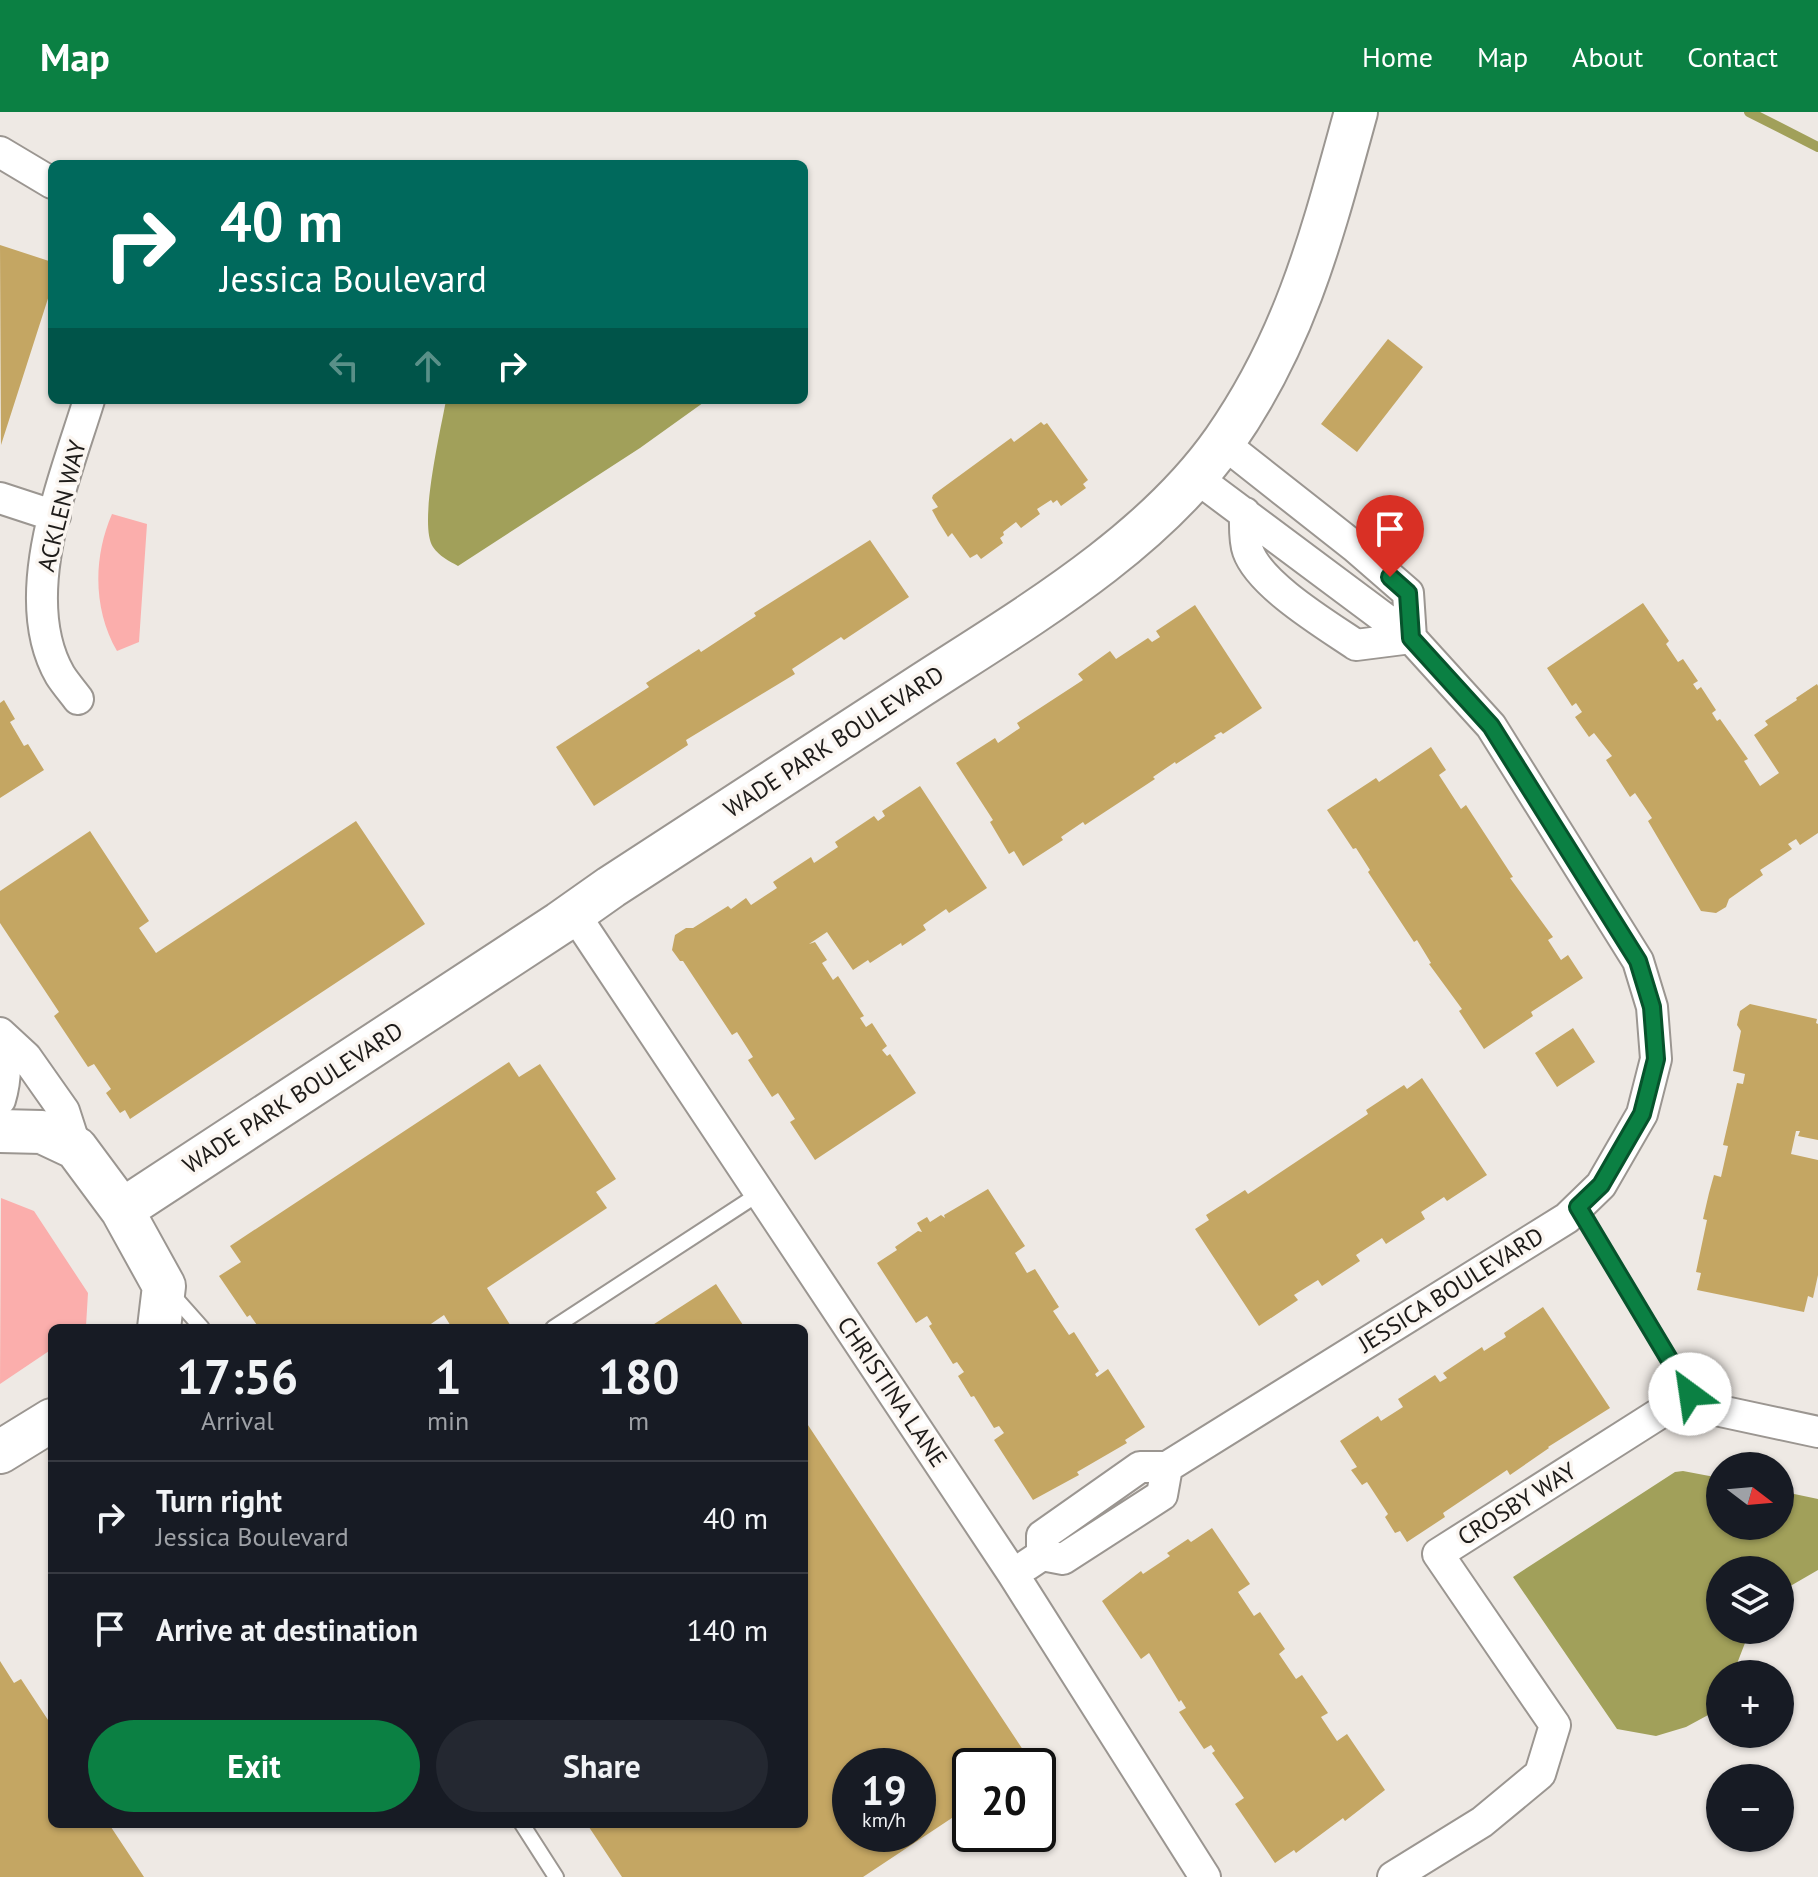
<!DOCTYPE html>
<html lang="en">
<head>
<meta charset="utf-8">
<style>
  body { margin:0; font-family:"PT Sans",sans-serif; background:#242831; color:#f1f3f6; height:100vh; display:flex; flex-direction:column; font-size:30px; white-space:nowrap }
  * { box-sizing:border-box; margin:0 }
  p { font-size:26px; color:#9ea1a6 }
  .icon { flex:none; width:44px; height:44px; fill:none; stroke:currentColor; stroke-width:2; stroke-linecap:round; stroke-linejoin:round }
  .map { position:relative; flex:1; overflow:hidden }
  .side { position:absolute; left:48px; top:1212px; width:760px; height:504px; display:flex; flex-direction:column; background:#171b24; border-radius:12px; box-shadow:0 2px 6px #0004 }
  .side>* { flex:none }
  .banner { position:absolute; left:48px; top:48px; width:760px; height:244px; border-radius:12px; box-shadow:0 2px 6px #0004; background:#00695c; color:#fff; overflow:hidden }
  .needle { width:52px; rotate:106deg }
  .controls { position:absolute; left:1706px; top:1340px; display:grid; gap:16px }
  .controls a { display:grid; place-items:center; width:88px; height:88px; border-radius:50%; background:#171b24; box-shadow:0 2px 6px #0004; font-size:40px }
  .speed { position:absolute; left:832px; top:1636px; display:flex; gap:16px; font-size:40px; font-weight:700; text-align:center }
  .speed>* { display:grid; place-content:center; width:104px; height:104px; border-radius:50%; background:#171b24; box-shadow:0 2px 6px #0004; line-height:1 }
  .speed small { font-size:20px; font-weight:400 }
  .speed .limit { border:4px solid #111; border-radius:12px; background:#fff; color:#111 }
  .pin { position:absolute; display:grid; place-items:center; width:68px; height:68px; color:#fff; margin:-82px -34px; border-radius:50% 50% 50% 0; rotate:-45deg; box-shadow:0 0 8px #0007 }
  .pin .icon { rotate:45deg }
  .me { position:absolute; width:88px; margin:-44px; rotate:329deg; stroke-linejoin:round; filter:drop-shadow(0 0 6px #0008) }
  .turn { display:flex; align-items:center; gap:28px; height:168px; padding:0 40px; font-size:36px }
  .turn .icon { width:104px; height:104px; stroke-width:2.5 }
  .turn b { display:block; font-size:56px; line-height:68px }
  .lanes { display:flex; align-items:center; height:76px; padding:0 40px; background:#0003; justify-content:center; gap:40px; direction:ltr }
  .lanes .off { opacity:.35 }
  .eta { display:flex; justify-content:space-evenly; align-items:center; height:136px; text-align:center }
  .eta b { font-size:48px; font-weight:700; line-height:56px }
  .primary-button { display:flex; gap:16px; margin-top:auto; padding:16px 40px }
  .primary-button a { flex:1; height:92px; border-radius:48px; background:#0b8043; color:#fff; font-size:32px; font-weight:700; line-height:92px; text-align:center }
  .primary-button a+a { background:#242831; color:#f1f3f6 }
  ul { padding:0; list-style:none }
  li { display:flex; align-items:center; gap:24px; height:112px; padding:0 40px; border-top:2px solid #363941 }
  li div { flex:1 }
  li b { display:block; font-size:30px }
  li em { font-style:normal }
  header { display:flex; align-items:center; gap:48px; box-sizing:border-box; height:112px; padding:0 40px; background:#0b8043; color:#fff }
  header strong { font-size:38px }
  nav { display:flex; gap:44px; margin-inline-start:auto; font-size:28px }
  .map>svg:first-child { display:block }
</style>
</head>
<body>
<header>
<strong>Map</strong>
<nav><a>Home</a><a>Map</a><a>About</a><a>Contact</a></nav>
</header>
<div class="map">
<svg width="1818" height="1765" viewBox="0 0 1818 1765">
  <rect width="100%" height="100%" fill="#eee9e4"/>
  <path fill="#fbaeac" d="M112,402L147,412L139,530L117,539C93,497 93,446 112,402Z
    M1,1086L34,1099L88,1181L86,1214L52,1216V1237L0,1272Z"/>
  <path fill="#a1a05a" d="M446,288H707L640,336L458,454C449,449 439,444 433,435C418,413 441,317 446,288Z
    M1683,1359L1720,1366V1414H1780V1379L1818,1387V1458L1780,1480V1458H1720V1518H1750L1733,1562H1720V1588L1710,1602L1686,1615L1656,1624L1617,1617L1513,1465L1675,1360Z"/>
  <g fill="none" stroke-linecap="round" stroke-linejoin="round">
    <path stroke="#a1a05a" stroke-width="10" d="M1749,0L1818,35"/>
  </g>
  <path fill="#c4a663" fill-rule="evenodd" d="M0,133L52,150V174L1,333Z
    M1388,227L1423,255L1357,340L1321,312Z
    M1041,310L1044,313L1047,311L1088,368L1083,372L1086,376L1061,394L1057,388L1053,391L1051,388L1037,397L1040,402L1021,416L1016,410L1003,420L1004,423L1000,426L1003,431L981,447L977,442L970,446L952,421L948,425L938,409L932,398L938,395L932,386L933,383L1011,326L1014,330Z
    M870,428L909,485L844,528L841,525L792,557L795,562L686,628L688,633L594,694L556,635L649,575L646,571L699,537L701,540L756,504L754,501Z
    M1643,491L1669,529L1666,532L1678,550L1683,547L1698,569L1693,572L1697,578L1701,575L1716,598L1712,601L1717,609L1720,607L1748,647L1744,649L1760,674L1779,661L1754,623L1768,613L1765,609L1797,588L1796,586L1817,572L1818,574V721L1800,733L1796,727L1788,732L1792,737L1760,758L1763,763L1729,787L1726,795L1716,801L1701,799L1648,709L1652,706L1635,681L1630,685L1606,648L1612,644L1594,621L1589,625L1575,605L1582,600L1576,591L1572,594L1547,556Z
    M1195,493L1262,596L1223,622L1221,620L1214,624L1216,626L1176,652L1175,650L1153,665L1155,667L1085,713L1083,710L1061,725L1063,728L1023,754L1014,739L1009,742L990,710L993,708L956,651L995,626L998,631L1020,616L1017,611L1083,568L1078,562L1110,539L1116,547L1148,526L1152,530L1160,525L1156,519Z
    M4,588L15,607L10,610L24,634L28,632L44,658L0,686V591Z
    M1431,635L1446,658L1439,663L1461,697L1466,693L1513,765L1510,766L1553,825L1548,828L1561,848L1568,843L1583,866L1531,900L1533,904L1484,937L1459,899L1462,897L1429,852L1431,851L1417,828L1414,830L1368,760L1370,758L1356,736L1353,737L1327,698L1376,666L1379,670Z
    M920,674L987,776L949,801L946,797L923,813L926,818L902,834L901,831L870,851L868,848L853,858L827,820L809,832L815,830L827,848L822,851L833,868L838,864L864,904L860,906L866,915L872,911L887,934L882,938L887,944L890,942L916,981L815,1048L790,1010L795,1007L778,981L772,985L748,948L753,945L737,920L732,923L683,849H680L672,838L675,823L686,816H693L728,794L731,797L746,786L751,793L777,776L773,770L811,745L814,751L838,735L835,730L874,704L878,709L885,704L882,699Z
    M356,709L425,812L130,1007L125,998L120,1001L106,981L111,977L94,952L88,955L54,904L59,900L0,811V779L90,719L149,809L139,816L156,841Z
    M1750,892L1817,907L1816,911L1818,912V1028L1798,1024L1800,1019H1796L1791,1042L1818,1048V1163L1813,1186L1808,1184L1804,1200L1697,1178L1701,1161L1696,1160L1707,1108L1703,1107L1709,1081L1714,1063L1721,1065L1728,1034L1723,1033L1729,1007L1737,971L1743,972L1745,962L1733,959L1741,919L1737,913L1740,899Z
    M1573,916L1595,950L1557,975L1535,941Z
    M509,950L519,965L540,952L616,1067L596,1080L607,1096L487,1176L512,1216H452L444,1203L425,1216H259L250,1203L247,1205L219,1164L241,1150L230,1134Z
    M1422,966L1487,1063L1447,1089L1444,1085L1421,1100L1425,1107L1386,1132L1382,1126L1356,1143L1360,1149L1322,1174L1318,1168L1294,1183L1298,1188L1259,1214L1195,1117L1209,1108L1206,1103L1245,1078L1248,1082L1368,1002L1366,998L1404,973L1407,977Z
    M988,1077L1025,1134L1015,1141L1027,1161L1035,1157L1059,1195L1053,1199L1069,1223L1074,1220L1099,1259L1095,1262L1097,1265L1108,1257L1145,1315L1125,1328L1127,1331L1077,1360L1079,1363L1033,1388L994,1328L1004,1321L999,1314L994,1316L974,1284L971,1285L958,1264L964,1260L957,1250L953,1252L929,1214L932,1212L927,1204L916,1211L877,1151L897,1138L895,1135L918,1119L922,1120L917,1111L927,1105L930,1110L941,1103L945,1106L944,1103Z
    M716,1172L745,1216H648Z
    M1543,1195L1610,1296L1548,1335L1549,1336L1510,1363L1507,1358L1443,1401L1445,1405L1407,1430L1400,1419L1395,1421L1385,1405L1388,1402L1367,1370L1362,1373L1351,1358L1357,1355L1340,1329L1378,1304L1381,1309L1403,1295L1398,1287L1435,1263L1440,1270L1447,1266L1443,1261L1482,1235L1484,1239L1506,1225L1504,1221Z
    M804,1307L1033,1653L970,1654V1694L863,1765H622L587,1712H804ZM850,1654H918V1722H850Z
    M1212,1416L1250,1472L1238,1480L1254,1504L1260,1500L1285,1537L1279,1542L1296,1567L1302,1563L1328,1601L1321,1605L1337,1629L1347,1622L1385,1678L1345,1709L1343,1706L1296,1741L1294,1738L1275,1751L1235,1692L1244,1686L1212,1641L1215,1639L1211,1633L1204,1637L1179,1600L1186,1596L1181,1588L1179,1590L1149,1541L1141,1547L1102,1489L1141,1459L1143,1462L1170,1444L1167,1441L1188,1427L1191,1430Z
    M0,1549L14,1571L21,1567L52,1614V1712H109L144,1765H0Z"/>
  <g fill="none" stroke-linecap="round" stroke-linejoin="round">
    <defs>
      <path id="lane" d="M1578,1095L1690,1282
        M170,1180L202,1216
        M553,1216L760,1081
        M522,1712L556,1765"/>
      <path id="street" d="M0,40L52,71
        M1223,331L1355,435L1408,481L1411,526
        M0,386L55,404
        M1245,401C1245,413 1244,428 1248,439C1260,473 1325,512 1356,533L1411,526
        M78,587C72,579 65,571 60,563C15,485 65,366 89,288
        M573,800L1013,1462L1205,1765
        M0,921L26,945L64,999L76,1036
        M0,988C7,965 6,945 0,921
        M1042,1443V1424L1140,1355H1167L1567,1106L1601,1073L1642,1002L1656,947L1652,895L1638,849L1491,614L1411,526L1194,364
        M1027,1453L1042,1443L1063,1447L1162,1383L1167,1355
        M1393,1765L1482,1710L1540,1662L1555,1613L1438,1442L1690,1282L1697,1294L1818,1320"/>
      <path id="secondary" d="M0,1019L42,1020L76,1036L122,1098L164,1174L159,1216
        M122,1098L560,811L611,775C714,708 817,641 920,574C1025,506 1151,433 1224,329C1297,225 1323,119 1356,0
        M0,1340L52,1308"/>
    </defs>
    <use href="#lane" stroke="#9b9691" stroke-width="18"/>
    <use href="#street" stroke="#9b9691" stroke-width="34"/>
    <use href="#secondary" stroke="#9b9691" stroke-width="46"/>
    <use href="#lane" stroke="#fff" stroke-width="14"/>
    <use href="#street" stroke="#fff" stroke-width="30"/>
    <use href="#secondary" stroke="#fff" stroke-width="42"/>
  </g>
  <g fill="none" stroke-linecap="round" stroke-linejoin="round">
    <defs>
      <path id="route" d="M1390,465L1408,481L1411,526L1491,614L1638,849L1652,895L1656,947L1642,1002L1601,1073L1578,1095L1690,1282"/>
    </defs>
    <use href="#route" stroke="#07532c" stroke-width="20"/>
    <use href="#route" stroke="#0b8043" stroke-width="14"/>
  </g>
  <g text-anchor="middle" stroke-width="7" stroke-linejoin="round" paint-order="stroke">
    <g font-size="24" fill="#1d1b19" stroke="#fbf6f1">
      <text transform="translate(62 394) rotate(-76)" y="8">ACKLEN WAY</text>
      <text transform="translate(834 630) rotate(-33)" y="8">WADE PARK BOULEVARD</text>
      <text transform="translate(293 986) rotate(-33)" y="8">WADE PARK BOULEVARD</text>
      <text transform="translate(1451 1178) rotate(-32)" y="8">JESSICA BOULEVARD</text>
      <text transform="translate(892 1280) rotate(56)" y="8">CHRISTINA LANE</text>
      <text transform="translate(1517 1392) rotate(-32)" y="8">CROSBY WAY</text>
    </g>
  </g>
</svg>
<div class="controls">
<a><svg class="needle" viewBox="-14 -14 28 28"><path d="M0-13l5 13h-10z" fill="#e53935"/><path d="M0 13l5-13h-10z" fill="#9ea1a6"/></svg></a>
<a><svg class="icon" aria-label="layers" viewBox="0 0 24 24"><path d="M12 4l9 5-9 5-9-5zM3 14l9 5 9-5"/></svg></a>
<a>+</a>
<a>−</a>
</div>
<div class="speed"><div>19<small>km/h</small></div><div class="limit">20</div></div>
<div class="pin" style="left:1390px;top:465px;background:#d93025"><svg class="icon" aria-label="arrive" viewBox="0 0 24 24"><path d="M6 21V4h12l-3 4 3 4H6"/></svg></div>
<svg class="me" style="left:1690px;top:1282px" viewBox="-20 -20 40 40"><circle r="19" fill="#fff"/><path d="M0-13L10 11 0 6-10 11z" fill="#0b8043"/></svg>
<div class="banner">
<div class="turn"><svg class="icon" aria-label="right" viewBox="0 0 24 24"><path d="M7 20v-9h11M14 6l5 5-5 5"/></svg><div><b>40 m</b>Jessica Boulevard</div></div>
<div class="lanes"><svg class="icon off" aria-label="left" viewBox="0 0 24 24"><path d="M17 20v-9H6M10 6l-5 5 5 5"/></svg><svg class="icon off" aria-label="ahead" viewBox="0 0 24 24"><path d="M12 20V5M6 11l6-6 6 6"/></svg><svg class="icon" aria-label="right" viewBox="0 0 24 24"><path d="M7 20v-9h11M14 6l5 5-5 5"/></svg></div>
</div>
<section class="side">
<div class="eta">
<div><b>17:56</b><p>Arrival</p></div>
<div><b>1</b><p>min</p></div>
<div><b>180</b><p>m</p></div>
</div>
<ul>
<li><svg class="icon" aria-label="right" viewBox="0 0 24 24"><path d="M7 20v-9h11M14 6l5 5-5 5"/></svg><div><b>Turn right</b><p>Jessica Boulevard</p></div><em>40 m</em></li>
<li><svg class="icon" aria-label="arrive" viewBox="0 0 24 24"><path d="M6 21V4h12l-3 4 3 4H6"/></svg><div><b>Arrive at destination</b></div><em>140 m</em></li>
</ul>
<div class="primary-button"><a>Exit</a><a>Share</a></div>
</section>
</div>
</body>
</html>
